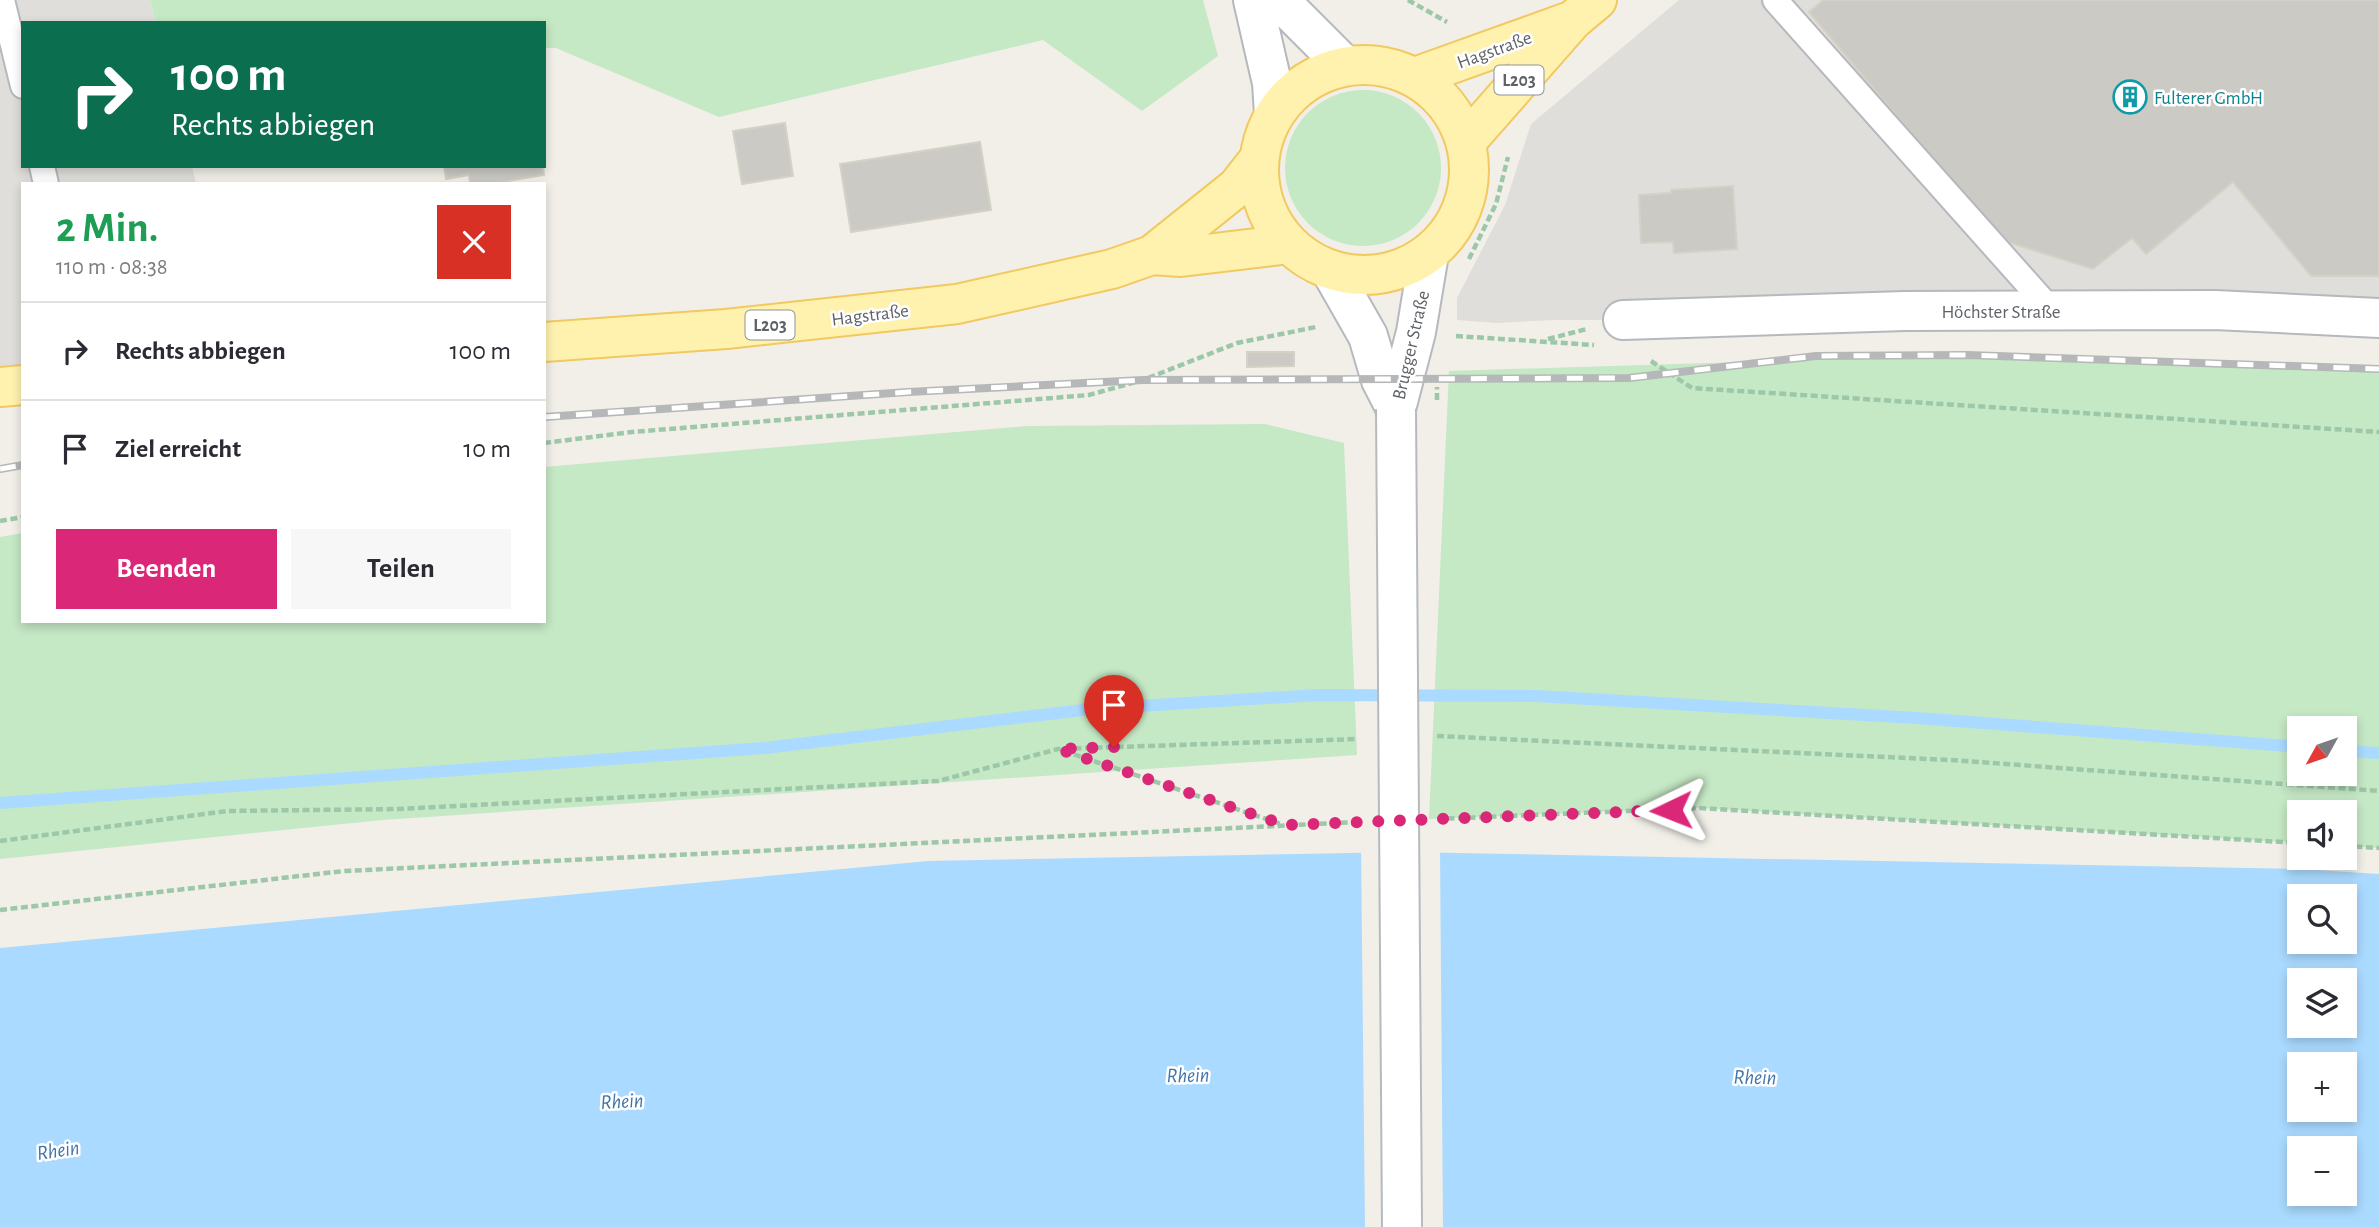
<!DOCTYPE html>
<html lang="de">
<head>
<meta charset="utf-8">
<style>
  body { margin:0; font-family:"Alegreya Sans",sans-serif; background:#f7f7f7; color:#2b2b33; height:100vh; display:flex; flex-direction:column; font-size:26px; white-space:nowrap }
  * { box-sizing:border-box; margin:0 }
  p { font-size:23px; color:#7c7c81 }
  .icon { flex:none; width:38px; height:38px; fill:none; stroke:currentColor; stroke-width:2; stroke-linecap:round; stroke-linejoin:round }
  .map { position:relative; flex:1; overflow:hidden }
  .sheet { position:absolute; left:21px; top:182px; width:525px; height:441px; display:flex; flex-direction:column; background:#fff; border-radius:0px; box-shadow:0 4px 10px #0003 }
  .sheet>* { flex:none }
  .top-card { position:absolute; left:21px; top:21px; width:525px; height:147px; border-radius:0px; box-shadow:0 4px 10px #0003; background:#0b6e4f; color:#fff; overflow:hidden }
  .needle { width:46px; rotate:230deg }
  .controls { position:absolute; left:2287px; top:716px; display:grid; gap:14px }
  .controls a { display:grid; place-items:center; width:70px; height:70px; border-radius:0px; background:#fff; box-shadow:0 4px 10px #0003; font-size:35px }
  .pin { position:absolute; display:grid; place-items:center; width:60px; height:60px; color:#fff; margin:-72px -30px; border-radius:50% 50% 50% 0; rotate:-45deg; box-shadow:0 0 7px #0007 }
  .pin .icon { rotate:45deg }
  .me { position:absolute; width:77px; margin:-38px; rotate:268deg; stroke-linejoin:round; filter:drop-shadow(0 0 5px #0008) }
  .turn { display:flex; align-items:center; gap:24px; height:147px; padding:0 35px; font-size:32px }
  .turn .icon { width:91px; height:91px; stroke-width:2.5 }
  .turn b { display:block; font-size:49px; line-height:60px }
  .round { display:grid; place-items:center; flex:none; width:74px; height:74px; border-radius:0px; background:#f7f7f7 }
  .head { display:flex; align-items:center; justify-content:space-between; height:119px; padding:0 35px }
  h1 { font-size:42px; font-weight:600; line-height:52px; color:#1e9e55 }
  .action { display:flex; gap:14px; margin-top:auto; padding:14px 35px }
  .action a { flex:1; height:80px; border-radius:0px; background:#db2777; color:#fff; font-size:28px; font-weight:600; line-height:80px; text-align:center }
  .action a+a { background:#f7f7f7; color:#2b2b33 }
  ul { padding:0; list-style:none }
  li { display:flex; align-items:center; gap:21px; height:98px; padding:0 35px; border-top:2px solid #e1e1e2 }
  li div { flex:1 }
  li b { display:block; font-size:26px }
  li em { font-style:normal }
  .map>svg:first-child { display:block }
</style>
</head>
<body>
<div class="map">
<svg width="2379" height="1227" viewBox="0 0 2379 1227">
  <rect width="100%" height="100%" fill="#f1efe8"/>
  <path fill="#e0deda" d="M0,0H150L156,23H23V166H192L196,184H23V370L0,373Z
    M1679,0H2379V318L1555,320L1496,323L1457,320V298L1505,205L1531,124Z"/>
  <path fill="#c5e8c5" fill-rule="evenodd" d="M150,0H1203L1218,56L1142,111L1043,40L719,117L556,48H544V23H156Z
    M1285 168a78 78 0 1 1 156 0a78 78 0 1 1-156 0Z
    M1967,355L2379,369V848L2345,846V812H2300L2299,843L1698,808L1429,819L1449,371ZM2345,728V774H2300V728Z
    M1265,424L1344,443L1357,755L382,820L0,859V537L23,533V621H544V467L1028,426Z"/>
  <path fill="#aadaff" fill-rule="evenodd" d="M1403,852L2300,869L2379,874V1227H0V948L928,861ZM2300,896H2345V942H2300ZM2300,980H2345V1026H2300ZM2300,1064H2345V1110H2300ZM2300,1148H2345V1194H2300Z"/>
  <path fill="#f1efe8" d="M1361,849H1440L1443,1227H1365Z"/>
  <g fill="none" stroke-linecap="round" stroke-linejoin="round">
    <path stroke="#aadaff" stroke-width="12" d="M2345,751L2379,753
      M0,803L765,748L1091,709L1318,695L1536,696L1917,718L2300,747"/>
  </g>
  <path fill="#cccac5" stroke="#d6d1c6" stroke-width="2" d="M1823,0H2379V276H2311L2233,182L2146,254L2132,238L2093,269L2001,240L1809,12Z
    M785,123L793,176L742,184L733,131Z
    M980,142L991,210L851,232L840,164Z
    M444,166H543L544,175L490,184H470L469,175L446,179Z
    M1733,186L1737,249L1674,253L1673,242L1641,243L1639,195L1671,193V190Z
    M1247,352H1294V366L1247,367Z"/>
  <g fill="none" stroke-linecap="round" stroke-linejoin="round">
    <defs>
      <path id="service" d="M2,0L23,86
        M1775,0L2052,311
        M42,166L46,184"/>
      <path id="minor" d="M1253,0L1272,83L1274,114
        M1279,0L1345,66
        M1623,320L1905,311L2215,310L2379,318"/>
      <path id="secondary" d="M1331,271L1368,336L1381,380L1396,409
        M1396,409L1416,332L1429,254"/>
      <path id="primary" d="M1259 170a105 105 0 1 1 210 0a105 105 0 1 1-210 0Z
        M1415,77L1568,22
        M1466,142L1573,20L1597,0
        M1152,255L1181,257L1289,244
        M544,342L726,329L957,304L1112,269L1152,255L1237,187L1259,159
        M0,387L23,385"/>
    </defs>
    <use href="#service" stroke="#b5b8bc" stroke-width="28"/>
    <use href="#minor" stroke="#b5b8bc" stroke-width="42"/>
    <use href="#secondary" stroke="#b6babf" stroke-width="42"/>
    <use href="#primary" stroke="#f2c960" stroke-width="42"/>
    <path stroke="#9cc7a9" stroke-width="4.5" stroke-dasharray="7 3.5" stroke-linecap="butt" d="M1408,0L1447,22
      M1469,259L1496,204L1508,157
      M1456,336L1594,345
      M1548,339L1587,329
      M1651,361L1692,388L2379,432
      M544,443L632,432L1089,395L1143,380L1237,343L1316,327
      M0,521L23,517
      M1437,736L1950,760L2379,791
      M1064,751L1281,824
      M1437,819L1698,808L2300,843
      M0,841L227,811L398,809L938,781L1058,749L1358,739
      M2345,846L2379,848
      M0,910L344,871L1358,822"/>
    <use href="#service" stroke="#fff" stroke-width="24"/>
    <use href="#minor" stroke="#fff" stroke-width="38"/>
    <use href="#secondary" stroke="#fff" stroke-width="38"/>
    <use href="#primary" stroke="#fff2af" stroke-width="38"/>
    <defs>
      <path id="rail" d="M544,417L908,392L1143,380L1629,378L1816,356L1967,355L2379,369
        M0,469L23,465"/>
    </defs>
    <use href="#rail" stroke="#b6b7b8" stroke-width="8"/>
    <use href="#rail" stroke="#fff" stroke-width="5" stroke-dasharray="16" stroke-linecap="butt"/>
    <defs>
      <path id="secondary-bridge" d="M1396,409L1402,1227"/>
    </defs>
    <use href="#secondary-bridge" stroke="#b6babf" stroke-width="42" stroke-linecap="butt"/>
    <path stroke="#9cc7a9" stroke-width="4.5" stroke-dasharray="7 3.5" stroke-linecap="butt" d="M1437,400V387"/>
    <use href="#secondary-bridge" stroke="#fff" stroke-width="38"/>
  </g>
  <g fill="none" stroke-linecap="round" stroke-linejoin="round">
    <path stroke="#db2777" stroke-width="12" stroke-dasharray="0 21.6" d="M1114,747L1058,749L1285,825L1671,810"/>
  </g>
  <defs>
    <symbol id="building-ring" viewBox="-11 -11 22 22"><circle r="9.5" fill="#fff" stroke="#0f9aa8" stroke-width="1.5"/><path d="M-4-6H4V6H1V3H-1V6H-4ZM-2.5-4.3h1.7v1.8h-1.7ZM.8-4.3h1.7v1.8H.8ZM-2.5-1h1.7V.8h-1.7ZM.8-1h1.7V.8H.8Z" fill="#0f9aa8"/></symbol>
  </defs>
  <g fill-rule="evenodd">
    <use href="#building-ring" x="2111" y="78" width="38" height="38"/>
  </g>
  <g text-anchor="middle" stroke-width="5" stroke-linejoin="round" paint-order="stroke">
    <g fill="#fff" stroke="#8f9295" stroke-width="2">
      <rect x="1494.5" y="65.5" width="49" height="29" rx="5"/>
      <rect x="745.5" y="310.5" width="49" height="29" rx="5"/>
    </g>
    <g font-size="18" font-weight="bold" fill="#5f6368">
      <text x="1519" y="86">L203</text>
      <text x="770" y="331">L203</text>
    </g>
    <g font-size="19" fill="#5f6368" stroke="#fff">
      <text transform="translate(1494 49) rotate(-20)" y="7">Hagstraße</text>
      <text x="2001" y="318">Höchster Straße</text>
      <text transform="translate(870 314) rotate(-7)" y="7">Hagstraße</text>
      <text transform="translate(1410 345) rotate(-77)" y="7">Brugger Straße</text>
    </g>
    <g font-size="19" fill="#0d838f" stroke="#fff" text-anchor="start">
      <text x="2154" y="104">Fulterer GmbH</text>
    </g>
    <g font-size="21" font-style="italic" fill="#4174aa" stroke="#fff">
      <text transform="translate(1188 1075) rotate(-1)" y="7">Rhein</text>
      <text transform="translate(1755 1077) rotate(1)" y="7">Rhein</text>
      <text transform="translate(622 1101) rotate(-3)" y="7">Rhein</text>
      <text transform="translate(58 1150) rotate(-8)" y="7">Rhein</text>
    </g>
  </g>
</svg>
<div class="controls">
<a><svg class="needle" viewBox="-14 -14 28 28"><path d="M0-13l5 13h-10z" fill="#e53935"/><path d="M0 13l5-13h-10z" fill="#7c7c81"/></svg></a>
<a><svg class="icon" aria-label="sound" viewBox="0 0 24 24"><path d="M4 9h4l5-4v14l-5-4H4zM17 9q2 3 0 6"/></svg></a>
<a><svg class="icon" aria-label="search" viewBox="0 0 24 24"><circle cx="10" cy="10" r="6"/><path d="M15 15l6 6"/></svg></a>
<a><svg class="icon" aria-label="layers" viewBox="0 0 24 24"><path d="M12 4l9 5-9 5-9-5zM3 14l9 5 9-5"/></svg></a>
<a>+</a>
<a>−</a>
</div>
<div class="pin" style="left:1114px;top:747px;background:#d93025"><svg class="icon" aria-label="arrive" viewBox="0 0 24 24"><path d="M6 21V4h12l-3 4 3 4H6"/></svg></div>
<svg class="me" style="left:1671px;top:810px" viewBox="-20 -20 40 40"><path d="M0-17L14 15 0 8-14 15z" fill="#db2777" stroke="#fff" stroke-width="4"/></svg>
<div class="top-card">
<div class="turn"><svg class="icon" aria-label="right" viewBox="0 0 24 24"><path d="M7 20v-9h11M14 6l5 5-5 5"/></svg><div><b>100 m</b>Rechts abbiegen</div></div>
</div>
<section class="sheet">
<div class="head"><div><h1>2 Min.</h1><p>110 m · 08:38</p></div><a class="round" style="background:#d93025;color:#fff"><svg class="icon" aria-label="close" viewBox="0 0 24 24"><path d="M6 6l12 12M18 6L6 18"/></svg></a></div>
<ul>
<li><svg class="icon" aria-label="right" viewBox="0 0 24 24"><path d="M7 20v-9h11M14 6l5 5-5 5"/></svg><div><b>Rechts abbiegen</b></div><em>100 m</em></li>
<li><svg class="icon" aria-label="arrive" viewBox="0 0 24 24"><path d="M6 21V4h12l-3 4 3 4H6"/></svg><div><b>Ziel erreicht</b></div><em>10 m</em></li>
</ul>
<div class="action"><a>Beenden</a><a>Teilen</a></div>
</section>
</div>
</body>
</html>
